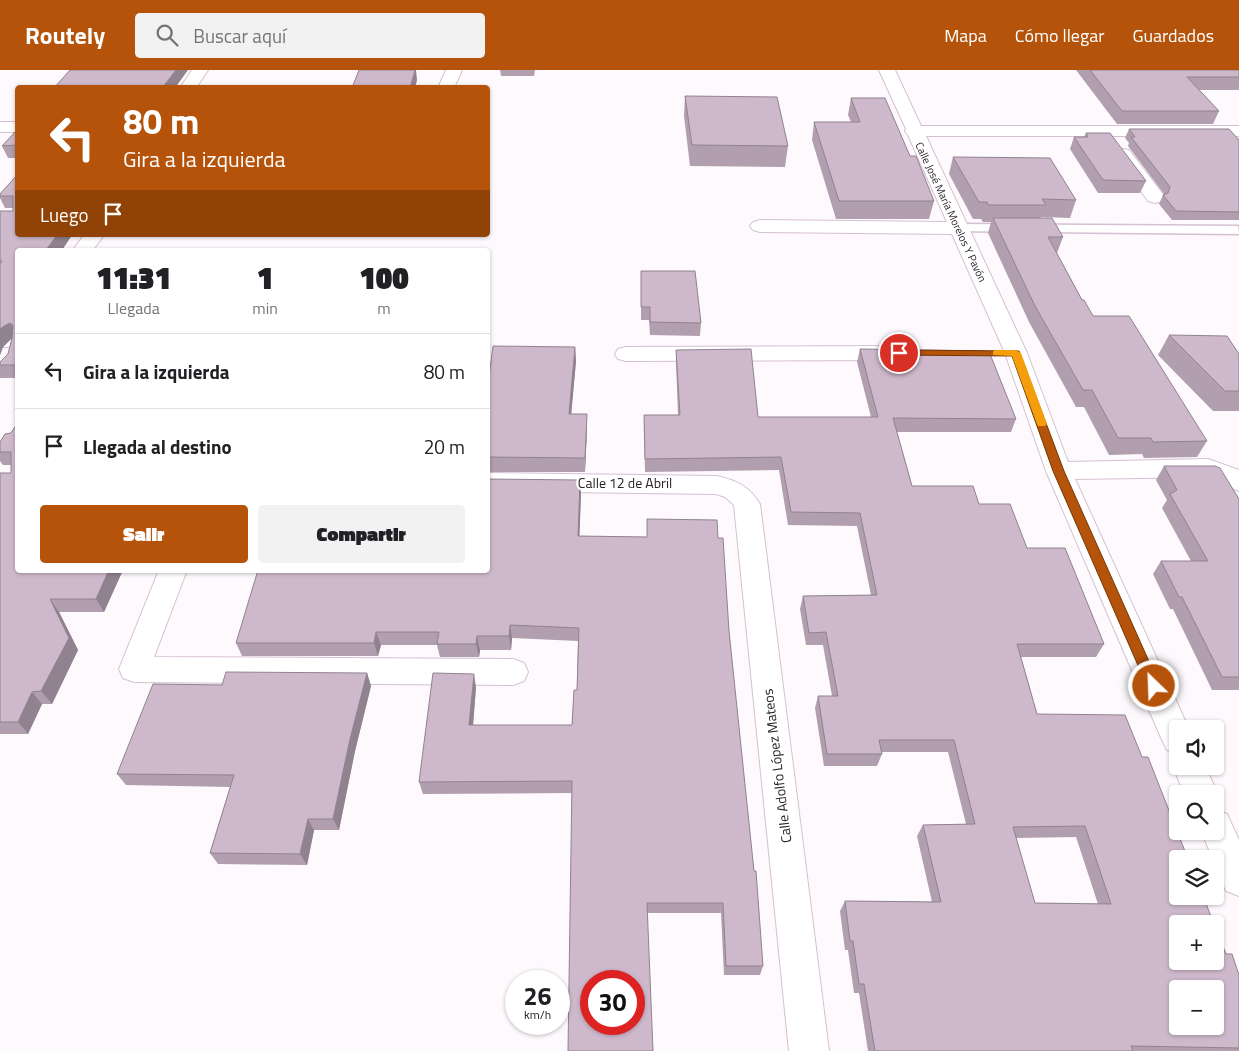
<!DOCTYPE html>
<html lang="es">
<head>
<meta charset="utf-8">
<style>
  body { margin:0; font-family:"Titillium Web",sans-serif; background:#f2f2f2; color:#202124; height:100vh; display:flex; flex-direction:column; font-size:19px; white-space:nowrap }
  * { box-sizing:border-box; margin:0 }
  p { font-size:16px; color:#757577 }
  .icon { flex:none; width:28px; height:28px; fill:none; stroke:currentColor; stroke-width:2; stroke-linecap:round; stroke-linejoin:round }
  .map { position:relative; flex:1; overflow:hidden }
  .sheet { position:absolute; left:15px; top:178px; width:475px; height:325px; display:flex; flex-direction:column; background:#fff; border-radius:5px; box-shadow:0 1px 4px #0004 }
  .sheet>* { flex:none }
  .guide { position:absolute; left:15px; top:15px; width:475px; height:152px; border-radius:5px; box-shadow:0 1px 4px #0004; background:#b45309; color:#fff; overflow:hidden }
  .tools { position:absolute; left:1169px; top:650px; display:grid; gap:10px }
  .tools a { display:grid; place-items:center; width:55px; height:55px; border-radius:5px; background:#fff; box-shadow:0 1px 4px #0004; font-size:25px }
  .speed { position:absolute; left:505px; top:900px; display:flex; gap:10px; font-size:25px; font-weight:700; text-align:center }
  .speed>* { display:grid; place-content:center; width:65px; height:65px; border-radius:50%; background:#fff; box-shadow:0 1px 4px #0004; line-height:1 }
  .speed small { font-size:12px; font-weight:400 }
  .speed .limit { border:8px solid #d22; background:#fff; color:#111 }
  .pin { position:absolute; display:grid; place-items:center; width:42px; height:42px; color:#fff; margin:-21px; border:2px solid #fff; border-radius:50%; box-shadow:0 1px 5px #0007 }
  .me { position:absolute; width:55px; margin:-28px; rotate:336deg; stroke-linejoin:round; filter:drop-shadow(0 0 4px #0008) }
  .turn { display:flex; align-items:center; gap:18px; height:105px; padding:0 25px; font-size:22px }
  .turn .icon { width:65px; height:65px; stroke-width:2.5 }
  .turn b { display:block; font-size:35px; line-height:42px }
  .then { display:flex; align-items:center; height:48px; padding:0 25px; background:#0003; gap:10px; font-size:19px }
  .eta { display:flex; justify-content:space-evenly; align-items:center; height:85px; text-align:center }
  .eta b { font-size:30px; font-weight:800; line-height:35px }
  .button { display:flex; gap:10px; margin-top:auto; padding:10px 25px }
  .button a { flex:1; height:58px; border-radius:5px; background:#b45309; color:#fff; font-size:20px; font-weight:800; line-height:58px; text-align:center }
  .button a+a { background:#f2f2f2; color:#202124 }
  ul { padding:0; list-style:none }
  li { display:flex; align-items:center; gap:15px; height:75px; padding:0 25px; border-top:1px solid #e0e0e0 }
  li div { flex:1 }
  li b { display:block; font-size:19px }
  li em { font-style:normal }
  header { display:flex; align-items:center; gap:30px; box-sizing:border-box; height:70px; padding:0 25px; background:#b45309; color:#fff }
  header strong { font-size:24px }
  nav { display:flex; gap:28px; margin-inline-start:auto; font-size:18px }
  .search { width:350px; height:45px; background:#f2f2f2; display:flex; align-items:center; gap:12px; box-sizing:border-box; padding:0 18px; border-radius:5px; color:#757577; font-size:19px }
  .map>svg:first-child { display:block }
</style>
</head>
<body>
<header>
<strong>Routely</strong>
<div class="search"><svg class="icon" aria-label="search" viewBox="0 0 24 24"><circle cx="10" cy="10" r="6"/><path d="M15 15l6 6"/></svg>Buscar aquí</div>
<nav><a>Mapa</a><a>Cómo llegar</a><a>Guardados</a></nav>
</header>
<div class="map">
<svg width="1239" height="981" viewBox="0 0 1239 981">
  <rect width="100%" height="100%" fill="#fdf9fd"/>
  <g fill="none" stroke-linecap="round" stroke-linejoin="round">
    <defs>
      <path id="service" d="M960,154L1238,156L1239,164L955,161L953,158L955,155Z"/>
      <path id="minor" d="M192,0H208L196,18H180Z
        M446,0H462L454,18H438Z
        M879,0H895L921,56H1239V66H926L1027,283L1068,392L1208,389L1239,400V421L1207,407L1075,409L1189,659H1178V684L1167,680L1162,670L1046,401L1005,283L952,164L760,162L753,160L750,156L753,152L760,150L947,152L908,65L905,61L906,59Z
        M0,52H18V62H0Z
        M1123,79L1129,80L1162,123L1164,127L1162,131L1155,133L1148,131L1114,84L1117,80Z
        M84,165H104L93,180H73Z
        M0,263H18V277H0Z
        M897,276L905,278L908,283L905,288L897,290L626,291L618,289L615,284L618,279L626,277Z
        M488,403L716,406C736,410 749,416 760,434L829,981H789L734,435L725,427L716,424L488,421Z
        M159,500H187L154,587L513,589L524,593L528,602L524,611L513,615L134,612L123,608L119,599Z
        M1177,686L1178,696H1205L1218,724L1215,730V724H1184L1173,696Z
        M1215,739L1227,744L1239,770V826L1226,821L1215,795V789H1213L1201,761H1215Z"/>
    </defs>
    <use href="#service" stroke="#d5c0d3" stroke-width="3"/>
    <use href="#minor" stroke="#d5c0d3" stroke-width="2"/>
    <use href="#service" fill="#fff" fill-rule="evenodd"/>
    <use href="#minor" fill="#fff" fill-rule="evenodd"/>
  </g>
  <path fill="#b19faf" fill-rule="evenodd" d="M500,0H535L534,6H501Z
    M1076,0H1239V20H1199L1219,41L1213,54H1117Z
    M685,26L788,76L785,97L690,96L684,46Z
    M851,28L910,86L934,131L929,149H836L812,70L814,52H851L848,45Z
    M18,59V88H8L2,76Z
    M1129,59L1239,70V150H1172L1159,134L1163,125L1164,124L1128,76L1129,73L1125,68Z
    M1086,63L1146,111L1140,123H1098L1070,79L1074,67H1084Z
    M953,87L1076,130L1070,148L1041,147V148L1063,167L1057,183L1082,230L1093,246L1207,371L1197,387L1144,388L1142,384L1109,385L1084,337H1076L1029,252L988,163L991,152H983L981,149H973L949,104Z
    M18,104V165H72L62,180H18V308H0V292L8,284L12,268L3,277L0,285V141H13V138H5L0,128V124Z
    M641,201L701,253L700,266L650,265L649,250H641Z
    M1169,265L1239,284V341H1213L1158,285Z
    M575,277L576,291L571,344L587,358L585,402H488V314Z
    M860,279L1016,349L1011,362H897L912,416L979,434L1027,478L1104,574L1096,587H1021L1037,644L1142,687L1226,884L1239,905V981H868L859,923H854L848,880H845L840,841L845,831L932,832L917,766L923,755L966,754L948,682H881L882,684L877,696H824L815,638L818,626H832L823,575H806L800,539L803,526L871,525L857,456L788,455L779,400L645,402L644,358V345H678L676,293V280L758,347H871L857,292ZM1076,767L1098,834L1035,833L1016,768Z
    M5,364L123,500L104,542H59L78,580L52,634H42L28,664H0V403H11V395H3L0,391V372Z
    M1164,396L1239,429V620H1212L1173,539H1170L1153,504L1161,491H1191L1162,438L1167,430L1156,410Z
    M580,410L581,424L579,466L647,467V449L718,468L729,561L763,896L760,905H724L721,843H648L572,723L423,724L419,712L476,617L473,655H572L577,620L578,571L512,568L511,580H480L479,587H440L437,575H381L378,586H242L236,573Z
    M367,603L371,616L355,681L339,760H314L307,795L218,794L210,783L230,717L126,715L117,704L222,615Z"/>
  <path fill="#90828f" d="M176,0H188L175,18H162Z
    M415,0H416L417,10L415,18H410Z
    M57,165H72L62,180H46Z
    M10,253L17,266L11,269L3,277L0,285V259L4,256Z
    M575,277L576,291L570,358L569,344Z
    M587,344V358L585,402V388Z
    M580,410L581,424L579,480L578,466Z
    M109,500H123L104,542L96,529Z
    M50,529L59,542L78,580L52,634L41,621Z
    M510,555L512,568L511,580L509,566Z
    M376,562L381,575L378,586L374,573Z
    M477,566L480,580L479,587L476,574Z
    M367,603L371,616L355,681L339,760L333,749L350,669Z
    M474,604L476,617L472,668L469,655Z
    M32,622L42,634L28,664L18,652Z
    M308,749L314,760L307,795L300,784Z"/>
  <path fill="#ceb9cc" stroke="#90828f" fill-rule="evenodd" d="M70,0H176L162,18H54Z
    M359,0H415L410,18H352Z
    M1090,0H1239V7H1187L1219,41H1122Z
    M685,26L777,27L788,76L692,75Z
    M851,28H885L910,86H916L934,131H839L814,52H860Z
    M18,59V75L2,76Z
    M1129,59H1229L1239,70V142L1176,141L1163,125L1168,123L1170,117L1131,67H1135Z
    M1086,63H1110L1146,111L1103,110L1074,67H1088Z
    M953,87L1050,88L1076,130L1042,129L1046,135H988L987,132H979Z
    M18,104V165H57L46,180H18V295H0V292L8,284L12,268L13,255L10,253L4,256L0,259V194L2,191H0V141H13V126H0V124Z
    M993,148H1052L1063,167H1048L1082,230H1084L1093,246H1129L1207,371L1153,372L1151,368H1118L1092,320H1083L1035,236Z
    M641,201H695L701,253L650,252V237H641Z
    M1169,265L1227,266L1239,284V321H1225Z
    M493,276L575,277L569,344H587L585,388L488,387V314Z
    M751,279L758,347H878L860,279L985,281L990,284L1016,349L893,348L912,416H973L979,434H1010L1027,478H1065L1104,574H1017L1037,644L1125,645L1142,687H1148L1188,789H1178V826H1203L1214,854H1178V891H1215V857L1226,884H1232L1239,905V978L1131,976L1133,981H875L864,914H859L853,871H850L845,831L941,832L923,755L975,754L954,670H879L882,684H827L818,626H838L826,562L809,563L803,526L877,525L860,443L791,442L781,387L645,389L644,345H680L676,280ZM1085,756L1111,834L1035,833L1013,757ZM1178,919H1215V956H1178Z
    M18,352V500H109L96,529H50L69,568L41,621L32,622L18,652H0V403H11V382H0V372L5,364L11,363Z
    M1164,396H1215L1220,398L1239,429V607H1222L1182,527H1179L1161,491H1208L1170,424L1177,420Z
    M488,409L580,410L578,466L647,467V449L717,450L718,468H723L729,561L754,801H756L763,896H726L723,833H647L653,981H568L572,711L419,712L433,603L474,604L469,655H572L574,620H577L579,558L510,555L509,566H477L476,574H437L439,562H376L374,573H236L258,500H488ZM591,911H634V954H591Z
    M226,602L367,603L350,669L333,749H308L300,784L210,783L234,705L117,704L153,614L222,615Z"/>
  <path fill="#b45309" stroke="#753606" d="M899,280L1019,281L1064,401L1160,616L1158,620L1154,622L1149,620L1147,616L1053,401L1012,286L896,285V281Z"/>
  <path fill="#f59e0b" d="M996,280H1016L1021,283L1047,354L1045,356H1038L1037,354L1012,286L993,285V281Z"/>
  <g text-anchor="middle" stroke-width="4.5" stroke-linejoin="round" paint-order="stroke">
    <g font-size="11" fill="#2a232a" stroke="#fff">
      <text transform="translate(951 142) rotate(65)" y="4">Calle José María Morelos Y Pavón</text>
    </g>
    <g font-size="14" fill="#2a232a" stroke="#fff">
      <text x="625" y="418">Calle 12 de Abril</text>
      <text transform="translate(777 696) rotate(-97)" y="5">Calle Adolfo López Mateos</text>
    </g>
  </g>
</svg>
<div class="tools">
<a><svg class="icon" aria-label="sound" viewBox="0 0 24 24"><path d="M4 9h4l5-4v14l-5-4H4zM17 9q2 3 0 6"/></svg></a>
<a><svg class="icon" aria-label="search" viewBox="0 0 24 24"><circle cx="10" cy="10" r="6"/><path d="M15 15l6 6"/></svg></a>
<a><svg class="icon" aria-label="layers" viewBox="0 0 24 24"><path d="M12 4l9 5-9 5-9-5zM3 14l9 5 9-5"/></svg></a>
<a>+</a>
<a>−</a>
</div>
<div class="speed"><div>26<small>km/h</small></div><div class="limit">30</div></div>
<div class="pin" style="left:899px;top:283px;background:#d93025"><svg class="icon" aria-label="arrive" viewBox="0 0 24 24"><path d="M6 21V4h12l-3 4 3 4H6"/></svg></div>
<svg class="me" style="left:1154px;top:616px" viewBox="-20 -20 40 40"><circle r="17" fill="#b45309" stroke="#fff" stroke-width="3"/><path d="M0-11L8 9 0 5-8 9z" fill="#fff"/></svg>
<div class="guide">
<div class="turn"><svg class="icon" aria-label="left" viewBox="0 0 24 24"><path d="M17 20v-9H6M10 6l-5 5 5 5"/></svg><div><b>80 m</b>Gira a la izquierda</div></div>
<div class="then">Luego<svg class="icon" aria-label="arrive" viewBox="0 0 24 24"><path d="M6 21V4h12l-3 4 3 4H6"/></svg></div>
</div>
<section class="sheet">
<div class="eta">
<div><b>11:31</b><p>Llegada</p></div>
<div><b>1</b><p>min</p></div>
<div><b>100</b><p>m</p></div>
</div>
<ul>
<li><svg class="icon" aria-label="left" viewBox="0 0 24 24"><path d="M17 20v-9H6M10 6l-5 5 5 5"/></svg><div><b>Gira a la izquierda</b></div><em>80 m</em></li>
<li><svg class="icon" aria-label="arrive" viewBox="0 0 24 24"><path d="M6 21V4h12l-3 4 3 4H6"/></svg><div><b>Llegada al destino</b></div><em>20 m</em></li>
</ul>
<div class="button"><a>Salir</a><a>Compartir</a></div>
</section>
</div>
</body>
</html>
